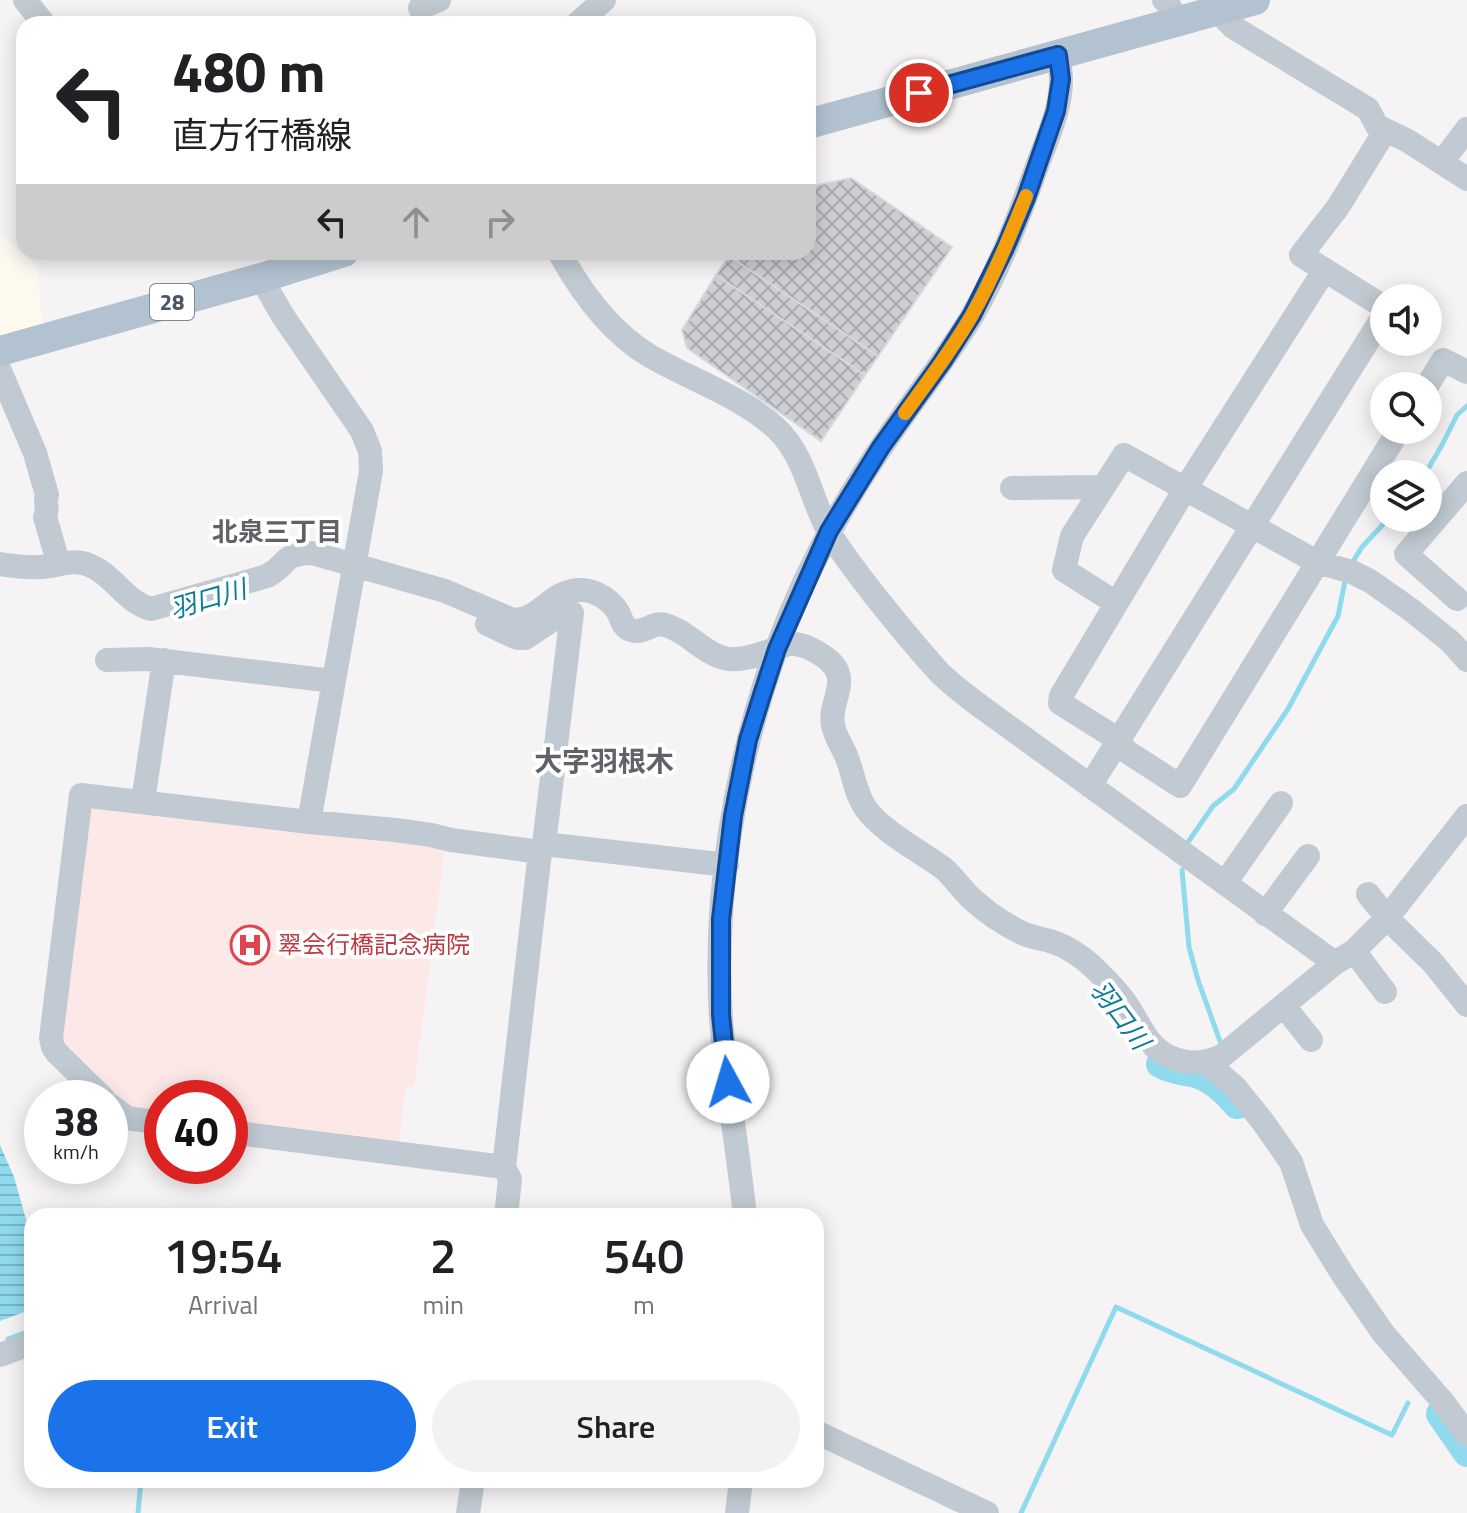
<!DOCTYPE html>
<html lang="en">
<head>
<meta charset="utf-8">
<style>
  body { margin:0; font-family:"Titillium Web","Noto Sans JP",sans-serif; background:#f2f2f2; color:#202124; height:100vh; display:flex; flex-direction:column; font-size:30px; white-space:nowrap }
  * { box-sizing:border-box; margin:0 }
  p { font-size:26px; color:#757577 }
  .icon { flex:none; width:44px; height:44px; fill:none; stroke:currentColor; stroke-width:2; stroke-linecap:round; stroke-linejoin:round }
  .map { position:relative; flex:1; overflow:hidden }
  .side { position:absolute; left:24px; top:1208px; width:800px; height:280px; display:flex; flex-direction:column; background:#fff; border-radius:24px; box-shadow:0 4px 20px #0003 }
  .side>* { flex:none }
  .top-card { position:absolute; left:16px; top:16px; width:800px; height:244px; border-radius:24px; box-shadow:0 4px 20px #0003; background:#fff; color:#202124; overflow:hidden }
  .buttons { position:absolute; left:1370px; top:284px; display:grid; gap:16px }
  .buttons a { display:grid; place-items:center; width:72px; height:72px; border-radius:50%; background:#fff; box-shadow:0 4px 20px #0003; font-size:40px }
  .speed { position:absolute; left:24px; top:1080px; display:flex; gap:16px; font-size:40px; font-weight:700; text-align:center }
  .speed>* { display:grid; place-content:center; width:104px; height:104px; border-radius:50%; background:#fff; box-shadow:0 4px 20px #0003; line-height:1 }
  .speed small { font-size:20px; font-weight:400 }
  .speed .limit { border:12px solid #d22; background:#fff; color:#111 }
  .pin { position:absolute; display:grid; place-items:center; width:68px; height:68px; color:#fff; margin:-34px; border:4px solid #fff; border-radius:50%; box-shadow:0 2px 8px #0007 }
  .me { position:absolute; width:88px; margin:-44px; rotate:354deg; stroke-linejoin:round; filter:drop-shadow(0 0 6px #0008) }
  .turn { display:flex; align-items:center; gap:28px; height:168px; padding:0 24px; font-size:36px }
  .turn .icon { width:104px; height:104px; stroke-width:2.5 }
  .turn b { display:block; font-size:56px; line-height:68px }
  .lanes { display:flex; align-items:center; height:76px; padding:0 24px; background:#0003; justify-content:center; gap:40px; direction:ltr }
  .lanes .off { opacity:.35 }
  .eta { display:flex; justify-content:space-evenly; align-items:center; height:136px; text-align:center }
  .eta b { font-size:48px; font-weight:600; line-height:56px }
  .button { display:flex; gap:16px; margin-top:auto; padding:16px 24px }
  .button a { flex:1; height:92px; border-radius:48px; background:#1a73e8; color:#fff; font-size:32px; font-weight:600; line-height:92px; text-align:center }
  .button a+a { background:#f2f2f2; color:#202124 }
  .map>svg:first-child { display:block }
</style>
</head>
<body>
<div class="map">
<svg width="1467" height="1513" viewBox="0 0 1467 1513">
  <defs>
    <pattern id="water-rules" width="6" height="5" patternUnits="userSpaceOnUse" patternTransform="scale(2)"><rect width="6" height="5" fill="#90daee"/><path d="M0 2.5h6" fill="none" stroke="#78b4c4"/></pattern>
    <pattern id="building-cross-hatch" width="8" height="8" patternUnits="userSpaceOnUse" patternTransform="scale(2)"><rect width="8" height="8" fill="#cdcfd5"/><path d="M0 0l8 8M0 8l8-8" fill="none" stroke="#a8abb0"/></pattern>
  </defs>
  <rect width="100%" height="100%" fill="#f5f3f3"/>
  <path fill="#fdf9ef" d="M0,235L38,267L42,324L0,337Z"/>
  <path fill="#fce8e6" d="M84,805L445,847L414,1086L406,1085L398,1148L230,1126V1098H162V1118L127,1113L61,1052Z"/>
  <path fill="url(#water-rules)" d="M0,1145L14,1177L32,1241V1309L0,1321Z"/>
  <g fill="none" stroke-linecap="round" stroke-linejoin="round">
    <path stroke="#90daee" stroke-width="5" d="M1425,474L1442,445L1457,415L1467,406
      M1352,563L1362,547L1389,518
      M1186,845L1213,806L1234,789L1288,709L1338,616L1346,576
      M1182,870L1189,947L1198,980L1221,1044
      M8,1339L32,1330
      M138,1513L141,1480
      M1021,1513L1116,1307L1392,1435L1408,1403"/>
    <path stroke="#90daee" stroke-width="28" d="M1160,1064C1171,1071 1184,1071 1196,1074C1213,1079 1226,1092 1237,1105
      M1440,1414L1467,1453"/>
  </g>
  <path fill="url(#building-cross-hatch)" stroke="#d7d9de" stroke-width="2" d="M851,178L952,247L878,356L729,256L732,252H808V187Z
    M729,256L878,356L865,375L716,275Z
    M716,275L865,375L821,441L687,348L682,330Z"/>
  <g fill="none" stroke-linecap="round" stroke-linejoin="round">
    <path stroke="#c1cad2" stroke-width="24" d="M25,0L44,24
      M1164,0L1169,5L1177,22
      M420,8L439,0
      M1222,9L1226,20L1233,27L1368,109L1377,126L1408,141L1467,179
      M577,24L604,0
      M1442,162L1467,129
      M559,252C581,292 611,333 650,356C691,380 743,397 777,429C806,457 810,498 829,532C842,554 859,575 875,596C895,621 916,647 938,671C950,684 966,695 980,706L1335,963
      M1324,271L1185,489L1061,696L1060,703L1119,740L1126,751L1180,786L1399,430
      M261,278L283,316L362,431L370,451L371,471L309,822
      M1384,307L1301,255L1338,207L1385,131
      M0,371L35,453L47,495C44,503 49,509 45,517L57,558
      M1427,386L1443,360L1467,372
      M1012,488L1103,487
      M0,564C13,566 25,568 38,567C56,567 72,558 89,565C114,575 125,602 151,609L267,576C290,564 280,554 312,553L445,591L513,620C540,621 552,588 583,590C596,591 611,600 618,612C622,619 622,627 631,630C643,635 653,621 665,625C688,631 705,656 729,659C744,661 762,653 776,649C781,647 788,643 793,644C804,644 818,652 826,658C854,679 828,701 833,725C835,737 843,747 847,758C854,776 855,793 866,809C882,831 921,852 943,868C954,877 961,889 972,899C986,912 1004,924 1022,933C1033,938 1045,939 1056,943C1069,948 1082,957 1092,966C1103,977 1116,989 1125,1002C1139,1021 1146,1047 1170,1057C1188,1065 1204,1064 1222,1056L1335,963L1354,951L1387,918L1467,816
      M1457,599L1406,554L1467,483
      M1116,603L1064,570L1072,536L1124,455L1317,562L1352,572L1370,581L1410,609L1451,642L1467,660
      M487,624L517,638H525L558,616L572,613L544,844L540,852L504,1167
      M107,660L148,659L333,681
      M1090,786L1384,315
      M143,801L164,660
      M544,844L727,865
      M1225,883L1281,803
      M1368,894L1387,918L1433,963L1467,1005
      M1265,914L1308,856
      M1354,951L1385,992
      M1284,1006L1311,1040
      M1207,1063L1235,1087L1263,1122L1291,1162L1312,1225L1343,1275L1383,1333L1443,1402L1467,1435
      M103,1098L57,1053L53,1047L51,1038L81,795L309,822L395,830L431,835L451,840L540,852
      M110,1105L127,1118L162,1123
      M230,1132L504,1167L510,1179L506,1216
      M745,1216C738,1150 726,1084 721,1018C713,896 735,765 776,650C799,588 829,528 865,472C898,419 938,371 971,318C998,272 1018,219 1036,169C1046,141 1061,110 1061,80C1061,71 1059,63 1058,55
      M0,1355L32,1343
      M816,1432L987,1513
      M468,1513L473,1480
      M737,1513L741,1480"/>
    <path stroke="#b3c2d1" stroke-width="30" d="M808,124L1255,0
      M0,351L261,278L344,252"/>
  </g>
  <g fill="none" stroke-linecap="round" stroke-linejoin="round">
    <defs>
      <path id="route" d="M728,1082L721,1015V919L733,816L748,740L762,695L777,649L829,531L881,447L942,362L972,315L1005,248L1026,198L1056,111L1061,79L1058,55L919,93"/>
    </defs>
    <use href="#route" stroke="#114b97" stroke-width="20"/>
    <use href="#route" stroke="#1a73e8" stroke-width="14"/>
    <path stroke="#f59e0b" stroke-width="14" d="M905,413C928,381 952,350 972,315C993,278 1010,236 1026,196"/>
  </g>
  <defs>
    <symbol id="hospital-ring" viewBox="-11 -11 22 22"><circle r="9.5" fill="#fff" stroke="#e0444e" stroke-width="1.5"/><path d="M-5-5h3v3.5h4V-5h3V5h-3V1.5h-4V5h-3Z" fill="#e0444e"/></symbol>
  </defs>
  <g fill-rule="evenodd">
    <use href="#hospital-ring" x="228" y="923" width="44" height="44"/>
  </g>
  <g text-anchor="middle" stroke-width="8" stroke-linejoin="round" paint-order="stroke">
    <rect fill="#fff" stroke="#808990" stroke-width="2" x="150" y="284" width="44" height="36" rx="6"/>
    <g font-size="22" font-weight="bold" fill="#4a5661">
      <text x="172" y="310">28</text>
    </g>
    <g font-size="24" fill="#be3a42" stroke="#fff" text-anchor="start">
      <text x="278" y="953">翠会行橋記念病院</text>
    </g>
    <g font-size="26" font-weight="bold" fill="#5f6368" stroke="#fff">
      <text x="277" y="541">北泉三丁目</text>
    </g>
    <g font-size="26" font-style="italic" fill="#0c7c9b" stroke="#fff">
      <text transform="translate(208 599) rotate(-16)" y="9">羽口川</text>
      <text transform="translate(1120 1015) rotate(53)" y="9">羽口川</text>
    </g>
    <g font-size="28" font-weight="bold" fill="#5f6368" stroke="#fff">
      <text x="604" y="771">大字羽根木</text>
    </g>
  </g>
</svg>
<div class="buttons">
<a><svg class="icon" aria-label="sound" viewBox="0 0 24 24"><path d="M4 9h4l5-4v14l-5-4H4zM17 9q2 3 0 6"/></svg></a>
<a><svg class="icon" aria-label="search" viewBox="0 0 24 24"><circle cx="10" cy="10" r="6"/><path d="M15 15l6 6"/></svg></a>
<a><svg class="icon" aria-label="layers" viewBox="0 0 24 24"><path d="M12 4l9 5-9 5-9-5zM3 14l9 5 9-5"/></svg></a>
</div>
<div class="speed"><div>38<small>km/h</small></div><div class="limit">40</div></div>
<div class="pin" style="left:919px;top:93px;background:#d93025"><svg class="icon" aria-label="arrive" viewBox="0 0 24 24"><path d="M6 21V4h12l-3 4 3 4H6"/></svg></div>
<svg class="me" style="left:728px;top:1082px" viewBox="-20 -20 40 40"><circle r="19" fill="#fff"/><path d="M0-13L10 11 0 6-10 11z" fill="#1a73e8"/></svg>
<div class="top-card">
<div class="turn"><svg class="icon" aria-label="left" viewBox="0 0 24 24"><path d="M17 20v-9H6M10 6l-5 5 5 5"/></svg><div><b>480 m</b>直方行橋線</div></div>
<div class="lanes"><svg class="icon" aria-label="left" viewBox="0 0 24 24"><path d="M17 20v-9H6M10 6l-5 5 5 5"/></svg><svg class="icon off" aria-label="ahead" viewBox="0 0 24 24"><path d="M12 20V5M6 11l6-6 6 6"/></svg><svg class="icon off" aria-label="right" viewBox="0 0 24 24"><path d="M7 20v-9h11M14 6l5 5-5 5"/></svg></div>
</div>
<section class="side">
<div class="eta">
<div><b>19:54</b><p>Arrival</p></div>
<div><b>2</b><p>min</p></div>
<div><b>540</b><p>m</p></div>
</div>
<div class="button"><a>Exit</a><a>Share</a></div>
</section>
</div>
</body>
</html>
